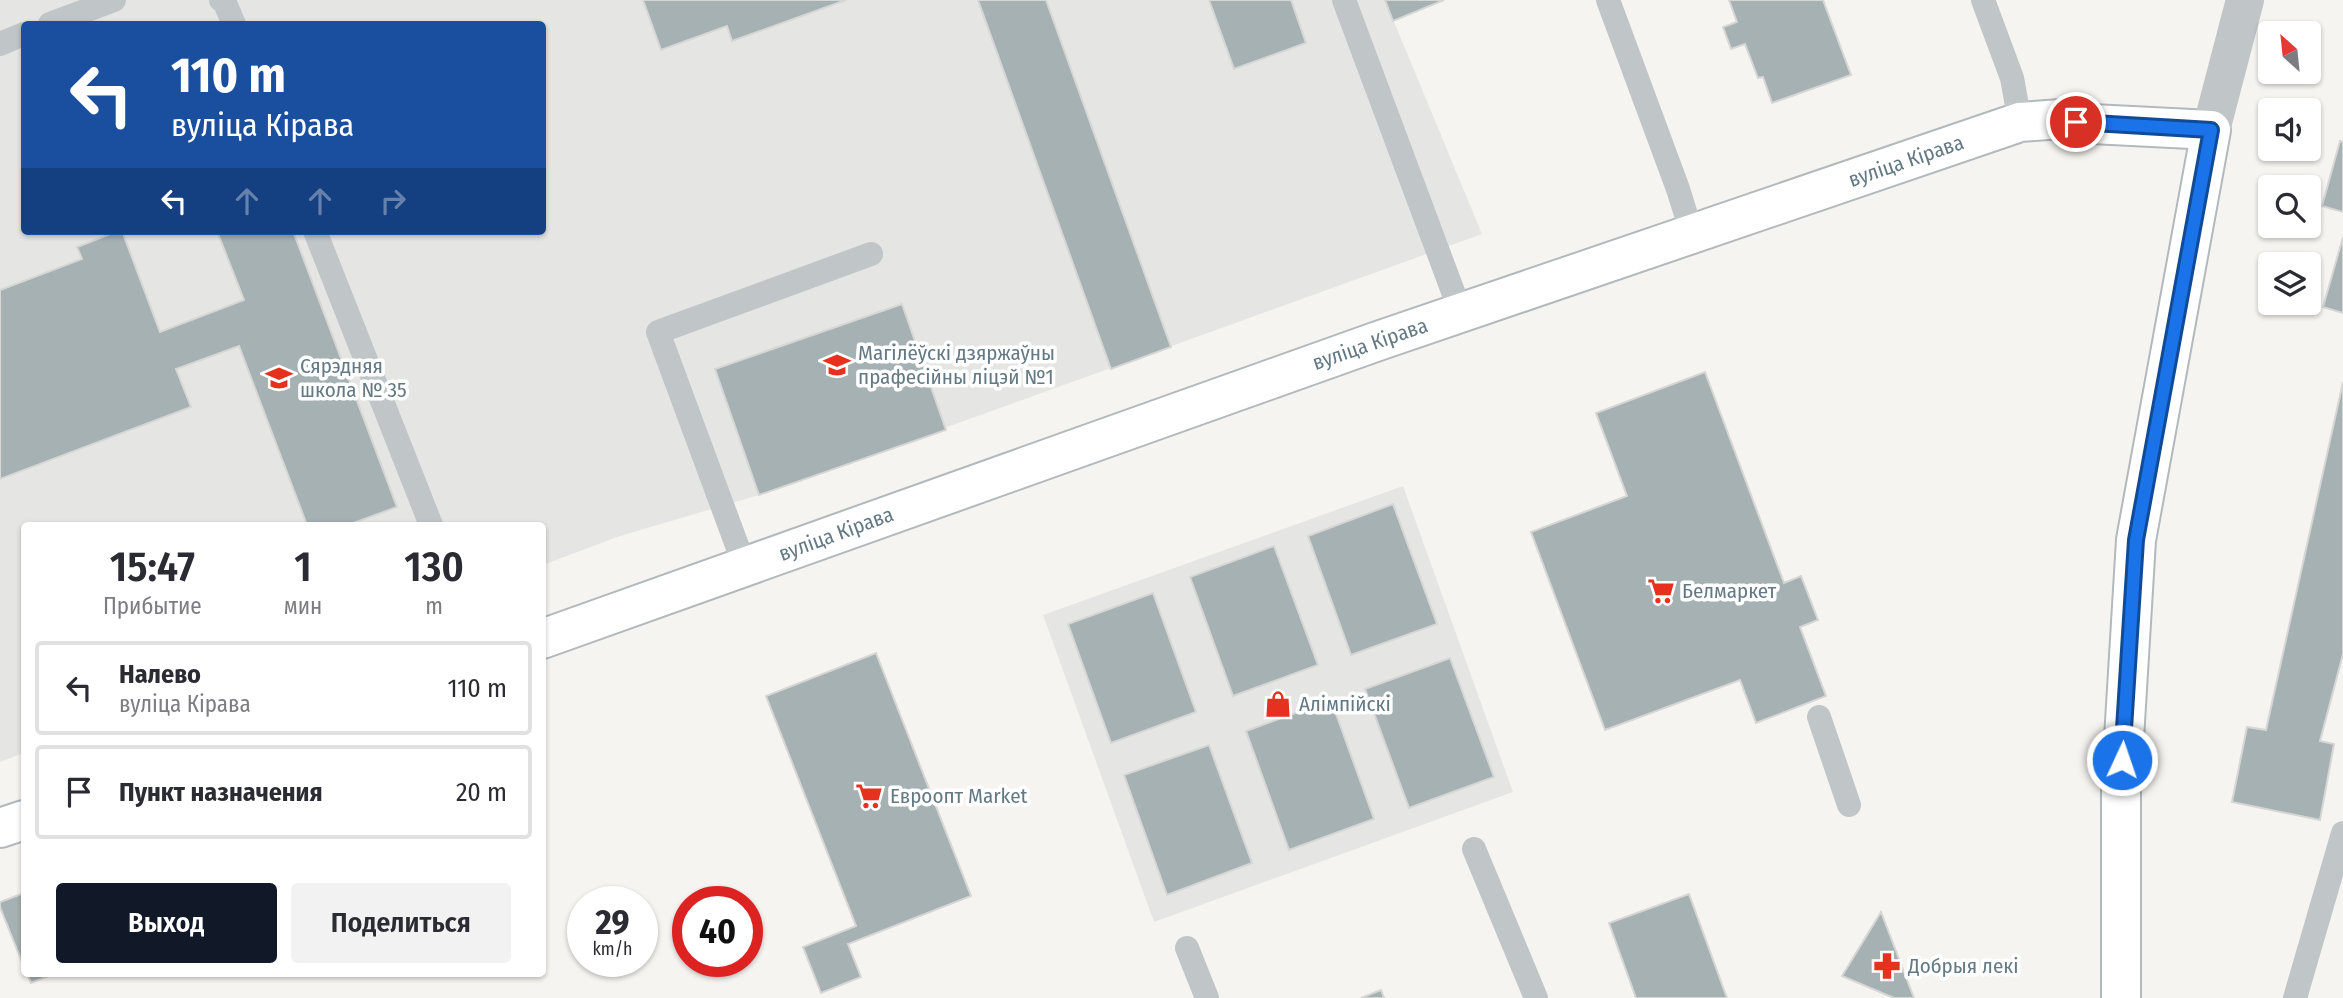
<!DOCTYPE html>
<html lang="ru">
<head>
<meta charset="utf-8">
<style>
  body { margin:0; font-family:"Fira Sans Condensed",sans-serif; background:#f2f2f3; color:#2b2b33; height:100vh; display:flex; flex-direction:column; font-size:26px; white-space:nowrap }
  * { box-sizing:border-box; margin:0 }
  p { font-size:23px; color:#7c7c81 }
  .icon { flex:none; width:38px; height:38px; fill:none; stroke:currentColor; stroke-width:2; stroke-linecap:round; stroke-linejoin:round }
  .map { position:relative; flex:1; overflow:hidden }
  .sheet { position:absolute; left:21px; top:522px; width:525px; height:455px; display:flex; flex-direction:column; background:#fff; border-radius:7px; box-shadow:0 2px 5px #0004 }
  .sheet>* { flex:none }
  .guide { position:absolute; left:21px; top:21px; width:525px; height:214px; border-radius:7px; box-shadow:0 2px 5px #0004; background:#1a4fa0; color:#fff; overflow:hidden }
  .needle { width:46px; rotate:333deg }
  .controls { position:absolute; left:2258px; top:21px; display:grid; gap:14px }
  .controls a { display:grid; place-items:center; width:63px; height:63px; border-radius:7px; background:#fff; box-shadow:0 2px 5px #0004; font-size:35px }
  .speed { position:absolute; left:567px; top:886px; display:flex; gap:14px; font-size:35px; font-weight:700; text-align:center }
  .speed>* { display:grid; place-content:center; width:91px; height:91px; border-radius:50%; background:#fff; box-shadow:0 2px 5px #0004; line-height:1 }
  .speed small { font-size:18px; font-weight:400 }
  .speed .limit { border:10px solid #d22; background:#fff; color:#111 }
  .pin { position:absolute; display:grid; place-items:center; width:60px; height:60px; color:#fff; margin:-30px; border:4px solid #fff; border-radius:50%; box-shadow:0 2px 7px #0007 }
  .me { position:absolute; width:77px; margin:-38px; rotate:3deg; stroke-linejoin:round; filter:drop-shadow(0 0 5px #0008) }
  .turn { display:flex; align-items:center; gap:24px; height:147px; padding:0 35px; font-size:32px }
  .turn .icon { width:91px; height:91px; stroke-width:2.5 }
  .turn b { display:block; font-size:49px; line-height:60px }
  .lanes { display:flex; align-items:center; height:66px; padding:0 35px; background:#0003; justify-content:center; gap:35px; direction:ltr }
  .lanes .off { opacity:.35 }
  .eta { display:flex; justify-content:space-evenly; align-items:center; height:119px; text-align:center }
  .eta b { font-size:42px; font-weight:600; line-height:49px }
  .action { display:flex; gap:14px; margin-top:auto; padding:14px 35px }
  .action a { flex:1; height:80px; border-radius:7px; background:#111827; color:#fff; font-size:28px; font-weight:600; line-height:80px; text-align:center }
  .action a+a { background:#f2f2f3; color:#2b2b33 }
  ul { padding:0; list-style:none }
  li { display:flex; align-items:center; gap:21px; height:94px; margin:0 14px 10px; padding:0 21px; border:4px solid #e1e1e2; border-radius:7px }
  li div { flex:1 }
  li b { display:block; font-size:26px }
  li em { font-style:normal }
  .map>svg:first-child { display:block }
</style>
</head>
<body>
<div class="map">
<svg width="2343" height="998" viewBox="0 0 2343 998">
  <rect width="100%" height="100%" fill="#f5f4f1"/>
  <path fill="#e5e6e4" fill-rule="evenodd" d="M0,0H1385L1482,234L759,495L617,537L543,565L542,525H24V753L0,762ZM24,24H542V231H24Z
    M1403,486L1513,792L1154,922L1043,615Z"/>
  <path fill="#a6b1b4" stroke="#d6d6d4" stroke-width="2" d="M643,0H846L732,41L727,26L661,50Z
    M978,0H1046L1171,347L1111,369Z
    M1209,0H1291L1306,43L1234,69Z
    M1385,0H1444L1393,21Z
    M1729,0H1823L1851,75L1772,103L1763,77L1758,78L1745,44L1731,49L1723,27L1737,22Z
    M2340,141L2343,142V212L2322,206Z
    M118,231H122L160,332L244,300L217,231H293L397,507L348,525H307L239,346L176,369L191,407L0,479V290L82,259L77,247Z
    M2343,237V313L2323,307Z
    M902,304L946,430L759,495L715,369Z
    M1705,372L1784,583L1801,576L1818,620L1800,627L1826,696L1756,723L1740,680L1605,730L1531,532L1627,496L1596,413Z
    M2343,382V654L2320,741L2334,744L2320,820L2232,802L2247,727L2266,730Z
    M1393,504L1437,624L1351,655L1308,536Z
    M1274,546L1318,665L1233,696L1190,577Z
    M1153,593L1196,712L1111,743L1068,624Z
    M876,653L971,896L848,944L861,977L821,993L803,947L856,926L766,696Z
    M1450,658L1494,777L1409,808L1365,689Z
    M1331,700L1374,819L1289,850L1246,731Z
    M1209,745L1252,863L1167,895L1124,775Z
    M24,893V967L0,907V902Z
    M1689,894L1727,998H1636L1609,923Z
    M1881,912L1914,998H1894L1842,976Z
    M27,973H56L31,983Z
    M1381,990L1384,998H1361Z"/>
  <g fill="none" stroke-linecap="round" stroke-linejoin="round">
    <defs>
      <path id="secondary" d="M542,639L1378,341L2020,122L2061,119L2092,124L2211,130L2136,540L2121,788V998
        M0,828L24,820"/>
    </defs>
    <use href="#secondary" stroke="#b2b9bc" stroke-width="42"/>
    <path stroke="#c0c5c7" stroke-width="24" d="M221,0L224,1L234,24
      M1344,0L1461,313
      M1608,0L1678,189L1692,234
      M1983,0L2012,78L2020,122
      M50,24L114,0
      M0,44L24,34
      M315,231L431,525
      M745,567L658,332L871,254
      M1819,717L1849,805
      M1474,849L1536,998
      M1187,948L1207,998
      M2295,998L2343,833"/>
    <path stroke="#c0c5c7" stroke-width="38" d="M2211,130L2245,0"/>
    <use href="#secondary" stroke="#fff" stroke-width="38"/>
  </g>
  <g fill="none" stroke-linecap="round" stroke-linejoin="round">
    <defs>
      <path id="route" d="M2076,122L2211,130L2136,540L2122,760"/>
    </defs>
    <use href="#route" stroke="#114b97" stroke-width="18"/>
    <use href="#route" stroke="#1a73e8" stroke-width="12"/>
  </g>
  <defs>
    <symbol id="university-bare" viewBox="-9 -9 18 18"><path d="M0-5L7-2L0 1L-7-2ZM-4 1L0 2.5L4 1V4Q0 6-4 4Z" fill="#e6311f" stroke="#fff" stroke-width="2.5" paint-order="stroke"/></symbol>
    <symbol id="school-bare" viewBox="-9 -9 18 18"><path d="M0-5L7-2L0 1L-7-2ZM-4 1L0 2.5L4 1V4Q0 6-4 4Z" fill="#e6311f" stroke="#fff" stroke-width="2.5" paint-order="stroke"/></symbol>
    <symbol id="supermarket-bare" viewBox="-9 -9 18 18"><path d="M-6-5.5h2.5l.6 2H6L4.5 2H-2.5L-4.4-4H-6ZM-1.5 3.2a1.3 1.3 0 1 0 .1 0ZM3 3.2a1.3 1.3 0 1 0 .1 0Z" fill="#e6311f" stroke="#fff" stroke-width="2.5" paint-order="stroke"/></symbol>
    <symbol id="shop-bare" viewBox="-9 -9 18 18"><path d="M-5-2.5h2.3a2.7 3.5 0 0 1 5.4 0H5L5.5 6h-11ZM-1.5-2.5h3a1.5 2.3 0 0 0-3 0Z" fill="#e6311f" stroke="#fff" stroke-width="2.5" paint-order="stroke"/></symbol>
    <symbol id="pharmacy-bare" viewBox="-9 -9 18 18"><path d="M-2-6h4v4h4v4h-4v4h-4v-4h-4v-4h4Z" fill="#e6311f" stroke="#fff" stroke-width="2.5" paint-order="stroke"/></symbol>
  </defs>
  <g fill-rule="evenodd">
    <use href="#university-bare" x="818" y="346" width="38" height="38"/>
    <use href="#school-bare" x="260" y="359" width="38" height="38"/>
    <use href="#supermarket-bare" x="1642" y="572" width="38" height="38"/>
    <use href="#shop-bare" x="1259" y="685" width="38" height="38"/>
    <use href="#supermarket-bare" x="850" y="777" width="38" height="38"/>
    <use href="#pharmacy-bare" x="1868" y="947" width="38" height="38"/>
  </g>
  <g text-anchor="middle" stroke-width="7" stroke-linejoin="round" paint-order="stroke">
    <g font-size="21" fill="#637983" stroke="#fff">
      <text transform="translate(1906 161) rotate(-19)" y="7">вуліца Кірава</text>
      <text transform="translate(1370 344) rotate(-19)" y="7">вуліца Кірава</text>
      <text transform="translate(836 534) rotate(-20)" y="7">вуліца Кірава</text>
    </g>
    <g font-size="21" fill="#637983" stroke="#fff" text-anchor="start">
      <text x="858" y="360">Магілёўскі дзяржаўны<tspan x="858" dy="24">прафесійны ліцэй №1</tspan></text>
      <text x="300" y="373">Сярэдняя<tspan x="300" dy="24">школа № 35</tspan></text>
      <text x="1682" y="598">Белмаркет</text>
      <text x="1299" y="711">Алімпійскі</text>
      <text x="890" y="803">Евроопт Market</text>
      <text x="1908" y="973">Добрыя лекі</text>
    </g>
  </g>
</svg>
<div class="controls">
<a><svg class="needle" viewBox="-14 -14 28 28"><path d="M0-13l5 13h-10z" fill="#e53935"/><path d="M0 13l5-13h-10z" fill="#7c7c81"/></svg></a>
<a><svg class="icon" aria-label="sound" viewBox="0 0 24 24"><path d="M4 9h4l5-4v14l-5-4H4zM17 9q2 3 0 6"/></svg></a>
<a><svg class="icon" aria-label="search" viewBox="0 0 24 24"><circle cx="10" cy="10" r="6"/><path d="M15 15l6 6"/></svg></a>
<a><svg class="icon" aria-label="layers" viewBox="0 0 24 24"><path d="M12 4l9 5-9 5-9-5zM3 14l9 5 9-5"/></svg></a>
</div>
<div class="speed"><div>29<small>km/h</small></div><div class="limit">40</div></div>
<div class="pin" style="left:2076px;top:122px;background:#d93025"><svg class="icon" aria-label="arrive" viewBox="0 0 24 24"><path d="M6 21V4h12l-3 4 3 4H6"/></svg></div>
<svg class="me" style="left:2122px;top:760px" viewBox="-20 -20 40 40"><circle r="17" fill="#1a73e8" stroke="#fff" stroke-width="3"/><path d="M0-11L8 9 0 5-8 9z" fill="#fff"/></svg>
<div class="guide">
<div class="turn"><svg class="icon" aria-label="left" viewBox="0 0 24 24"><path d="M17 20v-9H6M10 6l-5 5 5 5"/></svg><div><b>110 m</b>вуліца Кірава</div></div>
<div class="lanes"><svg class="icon" aria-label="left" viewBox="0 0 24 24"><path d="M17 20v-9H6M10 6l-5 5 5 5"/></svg><svg class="icon off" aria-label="ahead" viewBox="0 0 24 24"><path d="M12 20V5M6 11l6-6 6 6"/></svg><svg class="icon off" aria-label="ahead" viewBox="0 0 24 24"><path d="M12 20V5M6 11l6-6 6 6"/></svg><svg class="icon off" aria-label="right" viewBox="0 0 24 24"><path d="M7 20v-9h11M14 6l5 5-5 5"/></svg></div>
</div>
<section class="sheet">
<div class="eta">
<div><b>15:47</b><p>Прибытие</p></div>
<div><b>1</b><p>мин</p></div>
<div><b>130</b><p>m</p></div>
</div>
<ul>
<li><svg class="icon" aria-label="left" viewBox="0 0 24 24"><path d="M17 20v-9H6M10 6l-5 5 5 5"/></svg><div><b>Налево</b><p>вуліца Кірава</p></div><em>110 m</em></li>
<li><svg class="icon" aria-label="arrive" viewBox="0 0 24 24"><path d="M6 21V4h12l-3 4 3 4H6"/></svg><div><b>Пункт назначения</b></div><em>20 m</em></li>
</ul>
<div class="action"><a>Выход</a><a>Поделиться</a></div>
</section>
</div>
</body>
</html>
